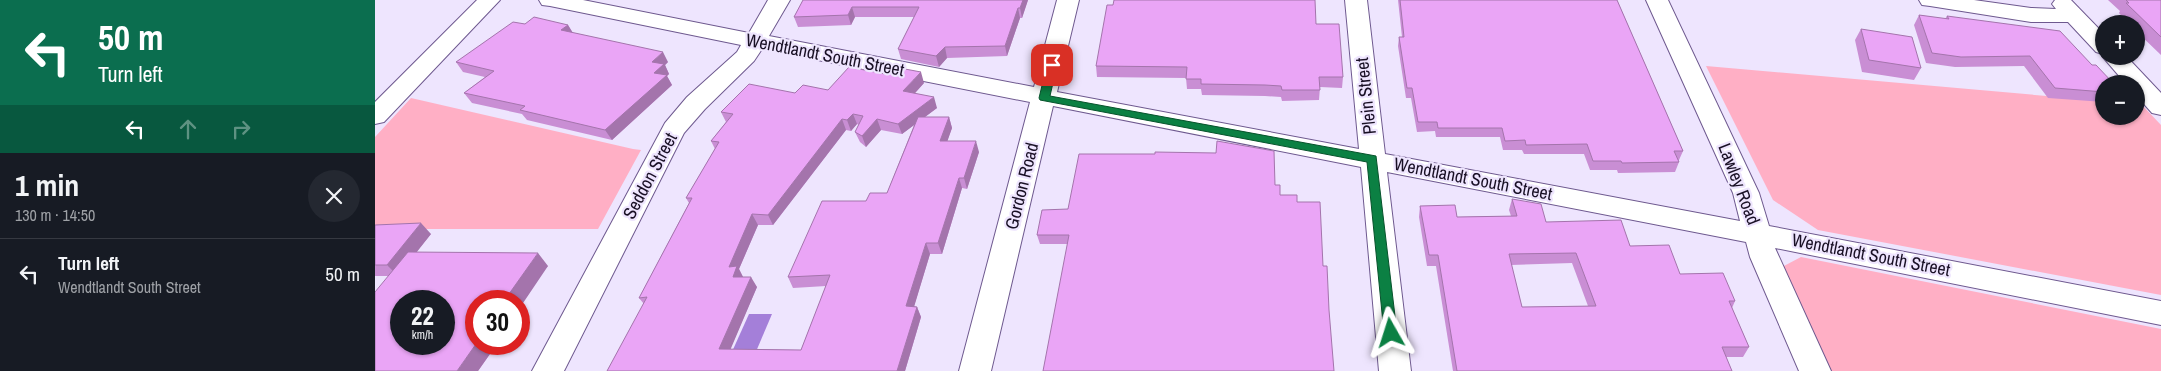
<!DOCTYPE html>
<html lang="en">
<head>
<meta charset="utf-8">
<style>
  body { margin:0; font-family:"Archivo Narrow",sans-serif; background:#242831; color:#f1f3f6; height:100vh; display:flex; flex-direction:column; font-size:19px; white-space:nowrap }
  * { box-sizing:border-box; margin:0 }
  p { font-size:16px; color:#9ea1a6 }
  .icon { flex:none; width:28px; height:28px; fill:none; stroke:currentColor; stroke-width:2; stroke-linecap:round; stroke-linejoin:round }
  .map { position:relative; flex:1; overflow:hidden }
  .side { display:flex; flex-direction:column; background:#171b24; width:375px }
  .side>* { flex:none }
  .banner { background:#0b6e4f; color:#fff; overflow:hidden }
  .controls { position:absolute; left:1720px; top:15px; display:grid; gap:10px }
  .controls a { display:grid; place-items:center; width:50px; height:50px; border-radius:50%; background:#171b24; box-shadow:0 1px 4px #0004; font-size:25px }
  .speed { position:absolute; left:15px; top:290px; display:flex; gap:10px; font-size:25px; font-weight:700; text-align:center }
  .speed>* { display:grid; place-content:center; width:65px; height:65px; border-radius:50%; background:#171b24; box-shadow:0 1px 4px #0004; line-height:1 }
  .speed small { font-size:12px; font-weight:400 }
  .speed .limit { border:8px solid #d22; background:#fff; color:#111 }
  .pin { position:absolute; display:grid; place-items:center; width:42px; height:42px; color:#fff; margin:-21px; border-radius:10px; box-shadow:0 2px 8px #0006 }
  .me { position:absolute; width:55px; margin:-28px; rotate:354deg; stroke-linejoin:round; filter:drop-shadow(0 0 4px #0008) }
  .turn { display:flex; align-items:center; gap:18px; height:105px; padding:0 15px; font-size:22px }
  .turn .icon { width:65px; height:65px; stroke-width:2.5 }
  .turn b { display:block; font-size:35px; line-height:42px }
  .lanes { display:flex; align-items:center; height:48px; padding:0 15px; background:#0003; justify-content:center; gap:25px; direction:ltr }
  .lanes .off { opacity:.35 }
  .round { display:grid; place-items:center; flex:none; width:52px; height:52px; border-radius:26px; background:#242831 }
  .overview { display:flex; align-items:center; justify-content:space-between; height:85px; padding:0 15px }
  h1 { font-size:30px; font-weight:700; line-height:38px }
  ul { padding:0; list-style:none }
  li { display:flex; align-items:center; gap:15px; height:70px; padding:0 15px; border-top:1px solid #363941 }
  li div { flex:1 }
  li b { display:block; font-size:19px }
  li em { font-style:normal }
  main { display:flex; flex:1; min-height:0 }
  .map>svg:first-child { display:block }
</style>
</head>
<body>
<main>
<section class="side">
<div class="banner">
<div class="turn"><svg class="icon" aria-label="left" viewBox="0 0 24 24"><path d="M17 20v-9H6M10 6l-5 5 5 5"/></svg><div><b>50 m</b>Turn left</div></div>
<div class="lanes"><svg class="icon" aria-label="left" viewBox="0 0 24 24"><path d="M17 20v-9H6M10 6l-5 5 5 5"/></svg><svg class="icon off" aria-label="ahead" viewBox="0 0 24 24"><path d="M12 20V5M6 11l6-6 6 6"/></svg><svg class="icon off" aria-label="right" viewBox="0 0 24 24"><path d="M7 20v-9h11M14 6l5 5-5 5"/></svg></div>
</div>
<div class="overview"><div><h1>1 min</h1><p>130 m · 14:50</p></div><a class="round"><svg class="icon" aria-label="close" viewBox="0 0 24 24"><path d="M6 6l12 12M18 6L6 18"/></svg></a></div>
<ul>
<li><svg class="icon" aria-label="left" viewBox="0 0 24 24"><path d="M17 20v-9H6M10 6l-5 5 5 5"/></svg><div><b>Turn left</b><p>Wendtlandt South Street</p></div><em>50 m</em></li>
</ul>
</section>
<div class="map">
<svg width="1786" height="371" viewBox="0 0 1786 371">
  <rect width="100%" height="100%" fill="#eee5fe"/>
  <path fill="#ffafc5" d="M1331,66L1729,101V116H1761V104H1766L1786,125V295L1443,230L1398,200Z
    M36,98L258,149L266,150L223,229H0V137Z
    M1426,257L1786,329V371H1455L1407,267Z"/>
  <path fill="#a47fd9" d="M374,314H397L380,354H356Z"/>
  <g fill="none" stroke-linecap="round" stroke-linejoin="round">
    <defs>
      <path id="minor" d="M102,0H125L9,122L0,124V102Z
        M164,0H208L374,33L393,0H415L394,36L659,87L682,0H704L682,92L984,149L970,0H992L1010,154L1365,221L1358,193L1271,0H1293L1384,193L1394,226L1786,301V325L1400,248L1456,371H1424L1375,257L1371,242L1012,172L1036,371H1004L986,167L678,106L616,371H584L655,102L387,49L379,61L330,109L309,133L189,371H157L290,123L312,97L362,52L366,45L175,6L167,5Z
        M1544,0H1599L1656,8L1681,9L1677,4L1680,0H1696L1729,34V56H1751L1786,93V115L1777,113L1761,95V84H1751L1727,56L1728,54L1721,52L1693,22H1656L1555,6L1547,5Z"/>
    </defs>
    <use href="#minor" stroke="#6e598f" stroke-width="2"/>
    <use href="#minor" fill="#fff" fill-rule="evenodd"/>
  </g>
  <path fill="#c98ed4" fill-rule="evenodd" d="M428,0H653L647,18H645L632,56L572,58L564,67L526,59L523,49L539,17H480L476,25L423,27L419,17Z
    M1023,0H1242L1308,151L1304,160H1303L1304,162L1300,172L1243,173L1242,170H1215L1209,154H1149L1147,150H1128L1125,137H1061L1060,131L1042,132L1036,98H1031L1023,46L1024,37H1027Z
    M1733,0H1786V55L1761,31V24H1754L1744,13L1745,11Z
    M1544,15L1570,19L1572,16L1729,84V102L1673,98L1649,66L1580,67L1551,63L1539,25Z
    M150,24L193,25L198,33L293,62L290,65L294,74L292,76L297,85L237,140L152,120L147,114L97,103L89,93L110,77L88,72L81,62Z
    M941,24L968,77L967,88L945,87L944,100L907,101L906,97L890,96L827,95L826,89H812L811,78L722,77L721,66Z
    M1486,29L1546,68L1539,80L1487,72L1480,40Z
    M549,83L540,93L562,108L550,117H574L577,128L572,141L604,152L592,189L587,188L567,254H555L539,306L542,307L546,317L530,371H232L269,304L264,298L314,203L311,198L340,149L336,141L351,122L346,112L420,93L453,90ZM482,124L484,125L480,132L485,142L491,147L506,130L527,134L539,125L512,193L491,201L413,277L418,288L451,286L426,350L355,349L382,287L368,277L364,269L383,225H398L471,130L476,131Z
    M900,185L905,195L922,202L948,266L954,310L692,244H665L662,235L693,209Z
    M1137,199L1171,222L1255,246L1305,274L1360,301L1357,308L1374,347L1368,357H1351L1357,371H1078L1061,266H1052L1044,217L1045,206L1082,217L1136,216L1134,210ZM1197,263L1213,306L1147,307L1136,265Z
    M0,225L56,234L41,252L173,266L101,344H122L103,371L14,276H0Z"/>
  <path fill="#a474ac" d="M648,0H653L647,18L645,8Z
    M477,7L480,17L476,25L473,15Z
    M643,8L645,18L632,56L630,46Z
    M193,25L199,35L186,30Z
    M570,47L572,58L564,67L561,56Z
    M288,52L293,62L290,65L294,74L292,76L297,85L237,140L230,130L279,73L277,62Z
    M546,72L549,83L532,102L528,91Z
    M559,97L562,108L527,134L523,124Z
    M478,114L482,124L476,131L472,120Z
    M574,117L577,128L569,151L565,141Z
    M467,119L471,130L398,225L393,215Z
    M502,119L506,130L491,147L487,136Z
    M601,141L604,152L592,189L589,178Z
    M584,178L587,188L567,254L563,243Z
    M377,214L383,225L364,269L368,277H358L354,267Z
    M46,223L56,234L23,276L12,265Z
    M551,243L555,254L536,317L531,306Z
    M163,253L173,266L144,309V301H129Z
    M376,277L382,287L351,360L344,349Z
    M542,307L546,317L530,371H522Z
    M101,344H122L103,371H82Z"/>
  <path fill="#eaa5f6" stroke="#a474ac" fill-rule="evenodd" d="M428,0H648L645,8H643L630,46L570,47L561,56L523,49L544,7H477L473,15L419,17Z
    M739,0H940L941,24H964L968,77H944L945,90H907L906,86L890,85L826,84V79H811L812,67L721,66L732,5H738Z
    M1025,0H1242L1308,151H1299L1304,162L1247,163L1246,161H1218L1212,144L1151,145L1150,140L1130,141L1127,128H1063L1062,122H1043L1037,88H1032L1024,37H1029Z
    M1751,0H1786V37L1751,3H1754Z
    M1544,15L1574,19L1572,16L1685,31L1717,65H1721L1739,84H1729V92L1680,88L1655,56L1586,57L1557,53Z
    M159,17L193,25L186,30L288,52L277,62L289,64L279,73L292,75L230,130L145,110L150,106L89,93L119,71L81,62L138,22L150,24Z
    M1486,29L1537,37L1546,68L1494,60Z
    M514,66L546,72L528,91L559,97L523,124L502,119L487,136L480,132L488,116L478,114L472,120L467,119L393,215L377,214L354,267L362,266L358,277H376L344,349L426,350L455,275L413,277L447,201H491L495,193H512L543,117H574L565,141H601L589,178H584L563,243H551L531,306L542,307L522,371H232L272,297L264,298L317,198H311L344,142L336,141L358,114L346,112L374,84L420,93L428,85L453,90L474,67L510,74Z
    M842,141L899,151L900,185H905V195H922V202H945L948,266H952L954,310L959,371H668L694,235H662L667,210L693,209L704,154H780V152L841,153Z
    M1137,199L1166,204L1171,222L1246,220L1255,246L1294,245L1305,274L1348,273L1360,301H1354L1374,347H1347L1357,371H1082L1063,255H1054L1045,206L1080,205L1082,217L1142,216ZM1201,253L1221,306L1147,307L1134,254Z
    M46,223L12,265H0V225Z
    M33,252L163,253L129,301H101V344L82,371H0V292ZM26,301H69V344H26Z"/>
  <path fill="#0b8043" stroke="#07532c" d="M677,62L682,65L675,96L1001,156L1022,333L1020,337L1016,338L1011,337L1009,333L992,162L665,100L664,98L672,65Z"/>
  <g text-anchor="middle" stroke-width="4.5" stroke-linejoin="round" paint-order="stroke">
    <g font-size="18" fill="#191025" stroke="#eee5fe">
      <text transform="translate(450 55) rotate(11)" y="6">Wendtlandt South Street</text>
      <text transform="translate(991 96) rotate(-96)" y="6">Plein Street</text>
      <text transform="translate(275 176) rotate(-62)" y="6">Seddon Street</text>
      <text transform="translate(1098 179) rotate(11)" y="6">Wendtlandt South Street</text>
      <text transform="translate(1364 184) rotate(69)" y="6">Lawley Road</text>
      <text transform="translate(647 186) rotate(-76)" y="6">Gordon Road</text>
      <text transform="translate(1496 255) rotate(11)" y="6">Wendtlandt South Street</text>
    </g>
  </g>
</svg>
<div class="controls">
<a>+</a>
<a>−</a>
</div>
<div class="speed"><div>22<small>km/h</small></div><div class="limit">30</div></div>
<div class="pin" style="left:677px;top:65px;background:#d93025"><svg class="icon" aria-label="arrive" viewBox="0 0 24 24"><path d="M6 21V4h12l-3 4 3 4H6"/></svg></div>
<svg class="me" style="left:1016px;top:333px" viewBox="-20 -20 40 40"><path d="M0-17L14 15 0 8-14 15z" fill="#0b8043" stroke="#fff" stroke-width="4"/></svg>
</div>
</main>
</body>
</html>
